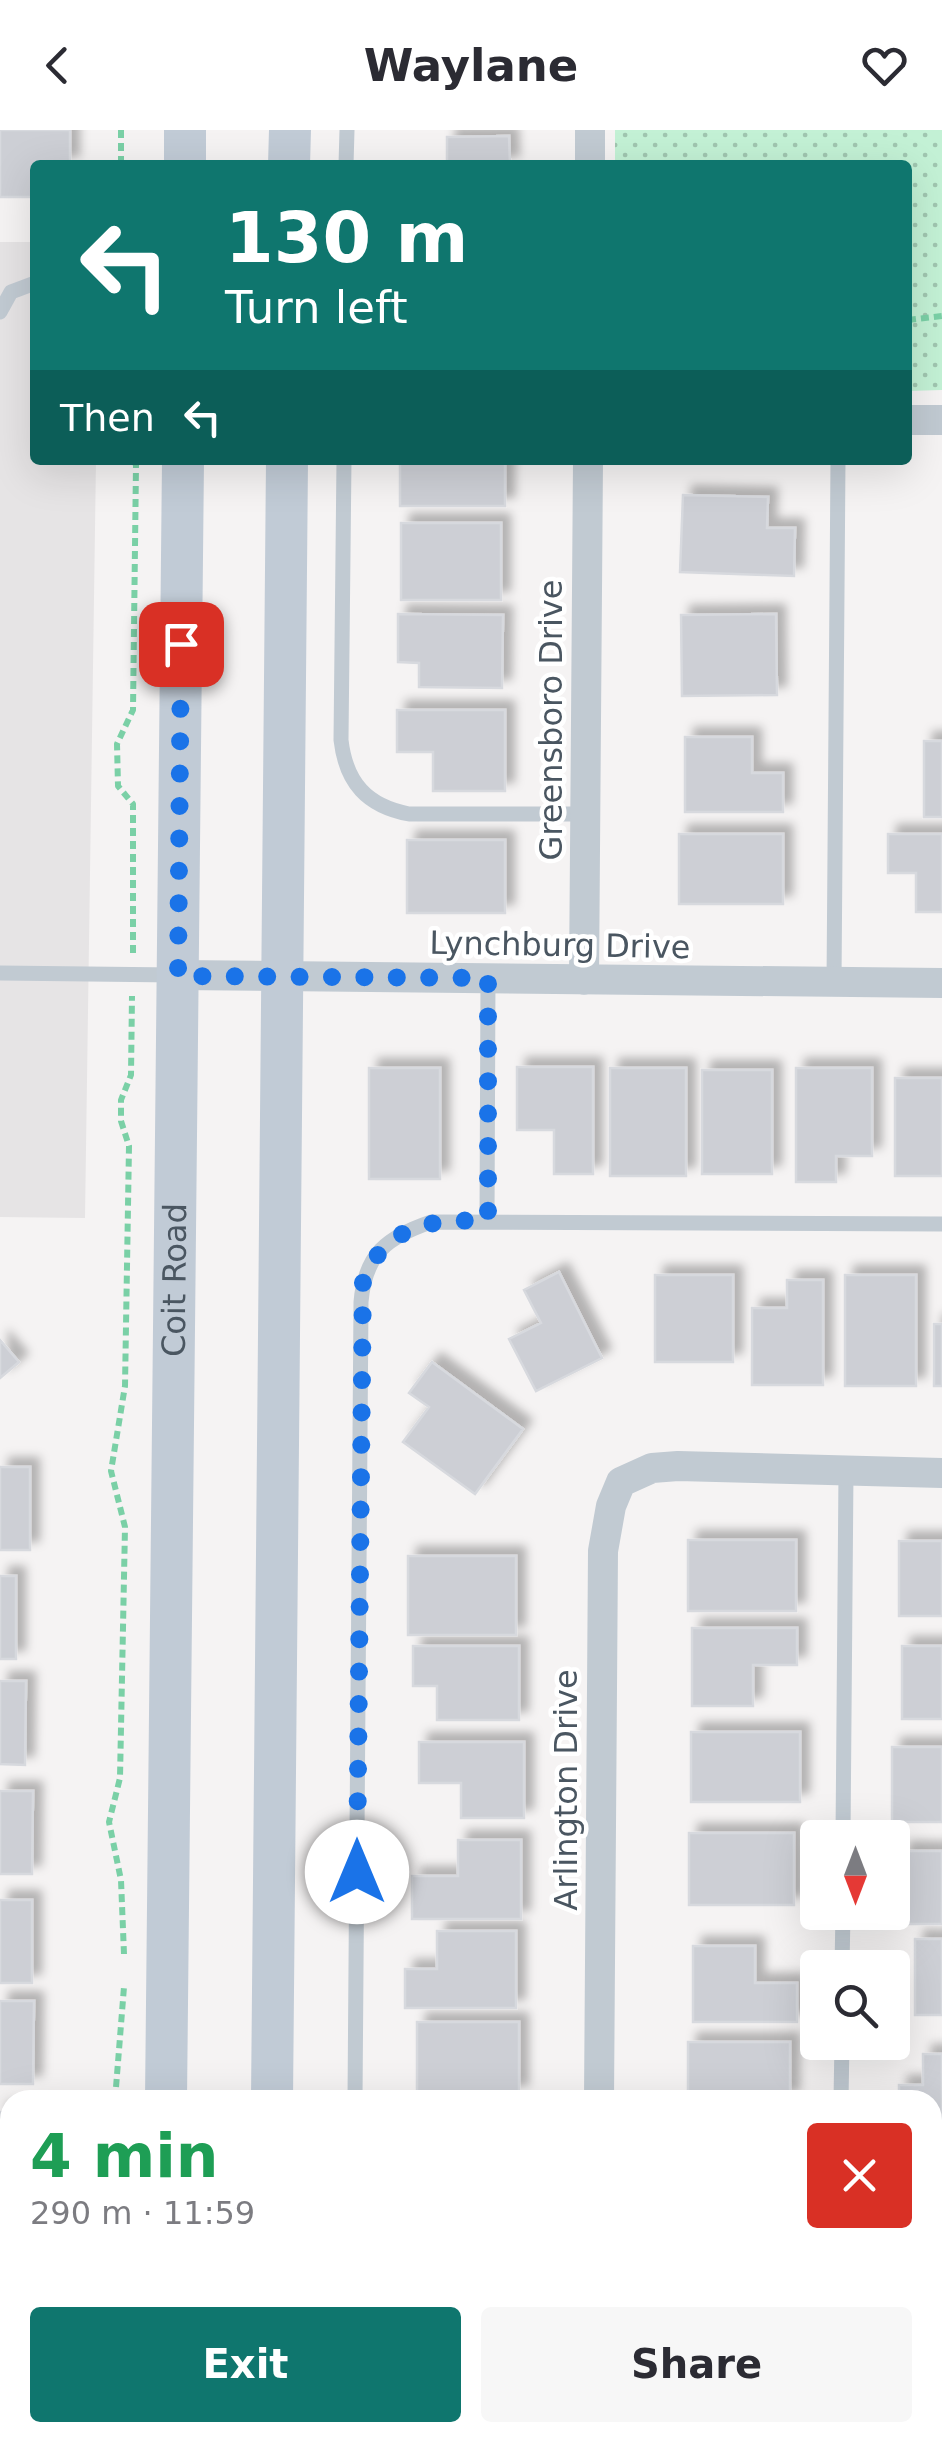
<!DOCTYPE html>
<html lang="en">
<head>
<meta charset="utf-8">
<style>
  body { margin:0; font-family:"DejaVu Sans",sans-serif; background:#f7f7f7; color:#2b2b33; height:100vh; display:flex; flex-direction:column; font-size:38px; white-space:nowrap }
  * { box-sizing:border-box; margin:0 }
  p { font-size:32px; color:#7c7c81 }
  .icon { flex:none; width:55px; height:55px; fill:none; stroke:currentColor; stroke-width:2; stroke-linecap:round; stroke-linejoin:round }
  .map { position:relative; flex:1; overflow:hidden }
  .drawer { position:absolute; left:0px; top:1960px; width:942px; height:352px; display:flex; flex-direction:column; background:#fff; border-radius:30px 30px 0 0; box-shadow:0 10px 40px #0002 }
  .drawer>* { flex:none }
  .hud { position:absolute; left:30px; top:30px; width:882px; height:305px; border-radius:10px; box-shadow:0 10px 40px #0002; background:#0f766e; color:#fff; overflow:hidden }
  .needle { width:65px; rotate:180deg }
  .tools { position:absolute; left:800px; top:1690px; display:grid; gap:20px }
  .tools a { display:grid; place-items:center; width:110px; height:110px; border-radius:10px; background:#fff; box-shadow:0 10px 40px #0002; font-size:50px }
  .pin { position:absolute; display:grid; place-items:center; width:85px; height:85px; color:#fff; margin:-42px; border-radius:20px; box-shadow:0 5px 15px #0006 }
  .me { position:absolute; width:110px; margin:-55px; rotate:0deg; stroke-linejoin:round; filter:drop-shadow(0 0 8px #0008) }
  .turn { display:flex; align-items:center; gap:35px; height:210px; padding:0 30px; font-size:45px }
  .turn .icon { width:130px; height:130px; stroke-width:2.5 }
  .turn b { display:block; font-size:70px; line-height:85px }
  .then { display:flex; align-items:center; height:95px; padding:0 30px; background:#0003; gap:20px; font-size:38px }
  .round { display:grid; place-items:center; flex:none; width:105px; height:105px; border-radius:10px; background:#f7f7f7 }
  .headline { display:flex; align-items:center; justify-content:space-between; height:170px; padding:0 30px }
  h1 { font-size:60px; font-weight:700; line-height:75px; color:#1e9e55 }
  .action { display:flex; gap:20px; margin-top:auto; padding:20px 30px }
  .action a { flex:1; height:115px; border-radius:10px; background:#0f766e; color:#fff; font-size:40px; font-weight:700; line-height:115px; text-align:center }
  .action a+a { background:#f7f7f7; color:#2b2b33 }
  header { display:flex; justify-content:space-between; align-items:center; height:130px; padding:0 30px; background:#fff; font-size:45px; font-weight:700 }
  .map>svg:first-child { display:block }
</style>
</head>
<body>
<header><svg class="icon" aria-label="back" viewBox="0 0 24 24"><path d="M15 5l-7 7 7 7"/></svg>Waylane<svg class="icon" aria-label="heart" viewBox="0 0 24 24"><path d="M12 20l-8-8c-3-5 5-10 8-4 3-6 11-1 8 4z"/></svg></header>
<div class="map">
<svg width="942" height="2311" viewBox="0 0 942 2311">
  <defs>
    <pattern id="grass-dots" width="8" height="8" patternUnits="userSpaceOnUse" patternTransform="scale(2.5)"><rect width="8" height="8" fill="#c3f1d5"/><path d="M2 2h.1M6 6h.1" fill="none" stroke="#a0c6b0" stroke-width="1.8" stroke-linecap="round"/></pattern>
    <filter id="shadow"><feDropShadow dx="9" dy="-9" stdDeviation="5" flood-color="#0004"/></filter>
  </defs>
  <rect width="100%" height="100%" fill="#f5f3f3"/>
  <path fill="#e6e4e5" d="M0,112H35V330H96L85,1088L0,1087Z"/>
  <path fill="url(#grass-dots)" d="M615,0H942V260L908,261V35H615Z"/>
  <path fill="#cdcfd5" stroke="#d7d9de" stroke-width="2.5" filter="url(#shadow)" d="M0,0H70V35H35V67H0Z
    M509,6L510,35H447V7Z
    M400,330H505V376H400Z
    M683,365L768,367L767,398H795L794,446L680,442Z
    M401,393H501V470H401Z
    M398,484L503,485L502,558L419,557V533L398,532Z
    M776,484L777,565L682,566L681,485Z
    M397,580H505V661H433V622H397Z
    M685,607H752V643H783V682H685Z
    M924,611H942V687H924Z
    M679,704H783V774H679Z
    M888,704H942V782H916V743H888Z
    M407,710H505V783H407Z
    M517,937H593V1044H554V1000H517Z
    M369,938H440V1049H369Z
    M610,938H686V1046H610Z
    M796,938H872V1026H836V1052H796Z
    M702,940H772V1044H702Z
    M895,948H942V1046H895Z
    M559,1142L602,1228L536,1261L509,1209L541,1193L524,1160Z
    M655,1145H733V1232H655Z
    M845,1145H916V1256H845Z
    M787,1150H823V1255H752V1178H787Z
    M934,1194H942V1256H934Z
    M0,1210L19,1232L0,1248Z
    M432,1232L523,1299L475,1364L403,1312L429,1277L409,1263Z
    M0,1337H30V1420H0Z
    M688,1410H796V1481H688Z
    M899,1411H942V1486H899Z
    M408,1426H516V1505H408Z
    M0,1446H16V1529H0Z
    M692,1498H797V1535H753V1576H692Z
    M413,1516H519V1590H437V1556H413Z
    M902,1516H942V1589H902Z
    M0,1551H26L25,1635L0,1634Z
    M691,1602H800V1672H691Z
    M419,1612H524V1688H461V1653H419Z
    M892,1617H942V1692H892Z
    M0,1661H33L32,1744H0Z
    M689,1703H794V1775H689Z
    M458,1710H521V1789H412V1746H458Z
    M901,1721H942V1794H901Z
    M0,1770H32V1853H0Z
    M437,1801H516V1878H405V1839H437Z
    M915,1809H942V1885H915Z
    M693,1816H755V1853H797V1892H693Z
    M0,1871H34L33,1954H0Z
    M417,1892H519V1964H417Z
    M688,1912H790V1970H688Z
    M923,1924H942V1998H932V1970H899V1955H923Z
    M0,1982H10V2065H0Z
    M932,2027H942V2099H932Z
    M0,2096H10V2179H0Z
    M932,2116H942V2193H932Z
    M0,2205H10V2288H0Z
    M450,2306L516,2307V2311H450Z"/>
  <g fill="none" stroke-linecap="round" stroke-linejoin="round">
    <path stroke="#7ad0a6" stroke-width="6" stroke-dasharray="8 5" stroke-linecap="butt" d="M121,0V35
      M908,190L942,186
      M133,823V674L118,656L117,614L133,580L136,335L133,330
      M124,1824L121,1750L109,1692L120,1648L125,1397L111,1341L125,1256L129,1016L121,991V970L131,945L132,866
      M115,1970L124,1857
      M117,2311L119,2302"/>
    <path stroke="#c1cad2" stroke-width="15" d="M346,35L347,0
      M0,182L11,162L35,153
      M344,330L341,610C346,653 367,676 409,684H586
      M0,843L176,845
      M834,853L838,330
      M487,1090L488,848
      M843,1708L846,1341
      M842,1838L843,1782
      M355,1970L361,1172C365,1124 387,1107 431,1092L942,1094
      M841,1970L842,1912"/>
    <path stroke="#c1cad2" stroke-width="30" d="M590,35V0
      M908,290H942
      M178,845L942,853
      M584,850L588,330
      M599,1970L603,1421L611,1376L621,1352L652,1338L678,1336L942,1343
      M932,2254H942
      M596,2311L597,2302"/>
    <g stroke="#c1cbd6" stroke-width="42">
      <path d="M185,35V0"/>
      <path d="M289,35L290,0"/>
      <path id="s1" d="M166,1970L183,330"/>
      <path d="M272,1970L287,330"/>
      <path d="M163,2311V2302"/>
      <path d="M269,2311V2302"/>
    </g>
  </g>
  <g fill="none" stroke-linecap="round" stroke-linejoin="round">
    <path stroke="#1a73e8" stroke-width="18" stroke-dasharray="0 32.4" d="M181,514L178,846L488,848V1090C429,1091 396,1091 363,1146L357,1742"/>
  </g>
  <g text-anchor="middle" stroke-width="9" stroke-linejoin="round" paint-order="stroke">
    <g font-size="32" fill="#4a5661" stroke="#fff">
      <text transform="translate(551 590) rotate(-90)" y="11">Greensboro Drive</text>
      <text transform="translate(560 815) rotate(1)" y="11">Lynchburg Drive</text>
      <text dy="11" stroke="none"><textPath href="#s1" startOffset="820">Coit Road</textPath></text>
      <text transform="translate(566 1660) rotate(-90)" y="11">Arlington Drive</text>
    </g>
  </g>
</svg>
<div class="tools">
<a><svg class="needle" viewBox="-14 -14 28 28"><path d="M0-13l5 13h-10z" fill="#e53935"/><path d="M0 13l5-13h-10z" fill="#7c7c81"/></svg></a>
<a><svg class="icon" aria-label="search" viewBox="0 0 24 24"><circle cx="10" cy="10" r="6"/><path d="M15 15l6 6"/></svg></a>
</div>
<div class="pin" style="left:181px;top:514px;background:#d93025"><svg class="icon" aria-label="arrive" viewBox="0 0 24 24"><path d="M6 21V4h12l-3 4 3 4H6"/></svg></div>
<svg class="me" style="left:357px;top:1742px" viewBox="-20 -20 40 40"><circle r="19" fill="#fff"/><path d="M0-13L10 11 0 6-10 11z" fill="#1a73e8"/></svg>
<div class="hud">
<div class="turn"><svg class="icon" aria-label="left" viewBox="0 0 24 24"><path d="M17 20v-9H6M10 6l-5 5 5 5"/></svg><div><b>130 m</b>Turn left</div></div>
<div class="then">Then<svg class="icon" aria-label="left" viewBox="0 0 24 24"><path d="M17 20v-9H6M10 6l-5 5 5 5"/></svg></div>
</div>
<section class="drawer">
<div class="headline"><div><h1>4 min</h1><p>290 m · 11:59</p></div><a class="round" style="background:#d93025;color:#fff"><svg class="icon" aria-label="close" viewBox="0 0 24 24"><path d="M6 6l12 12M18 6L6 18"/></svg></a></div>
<div class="action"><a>Exit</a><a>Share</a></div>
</section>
</div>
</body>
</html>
